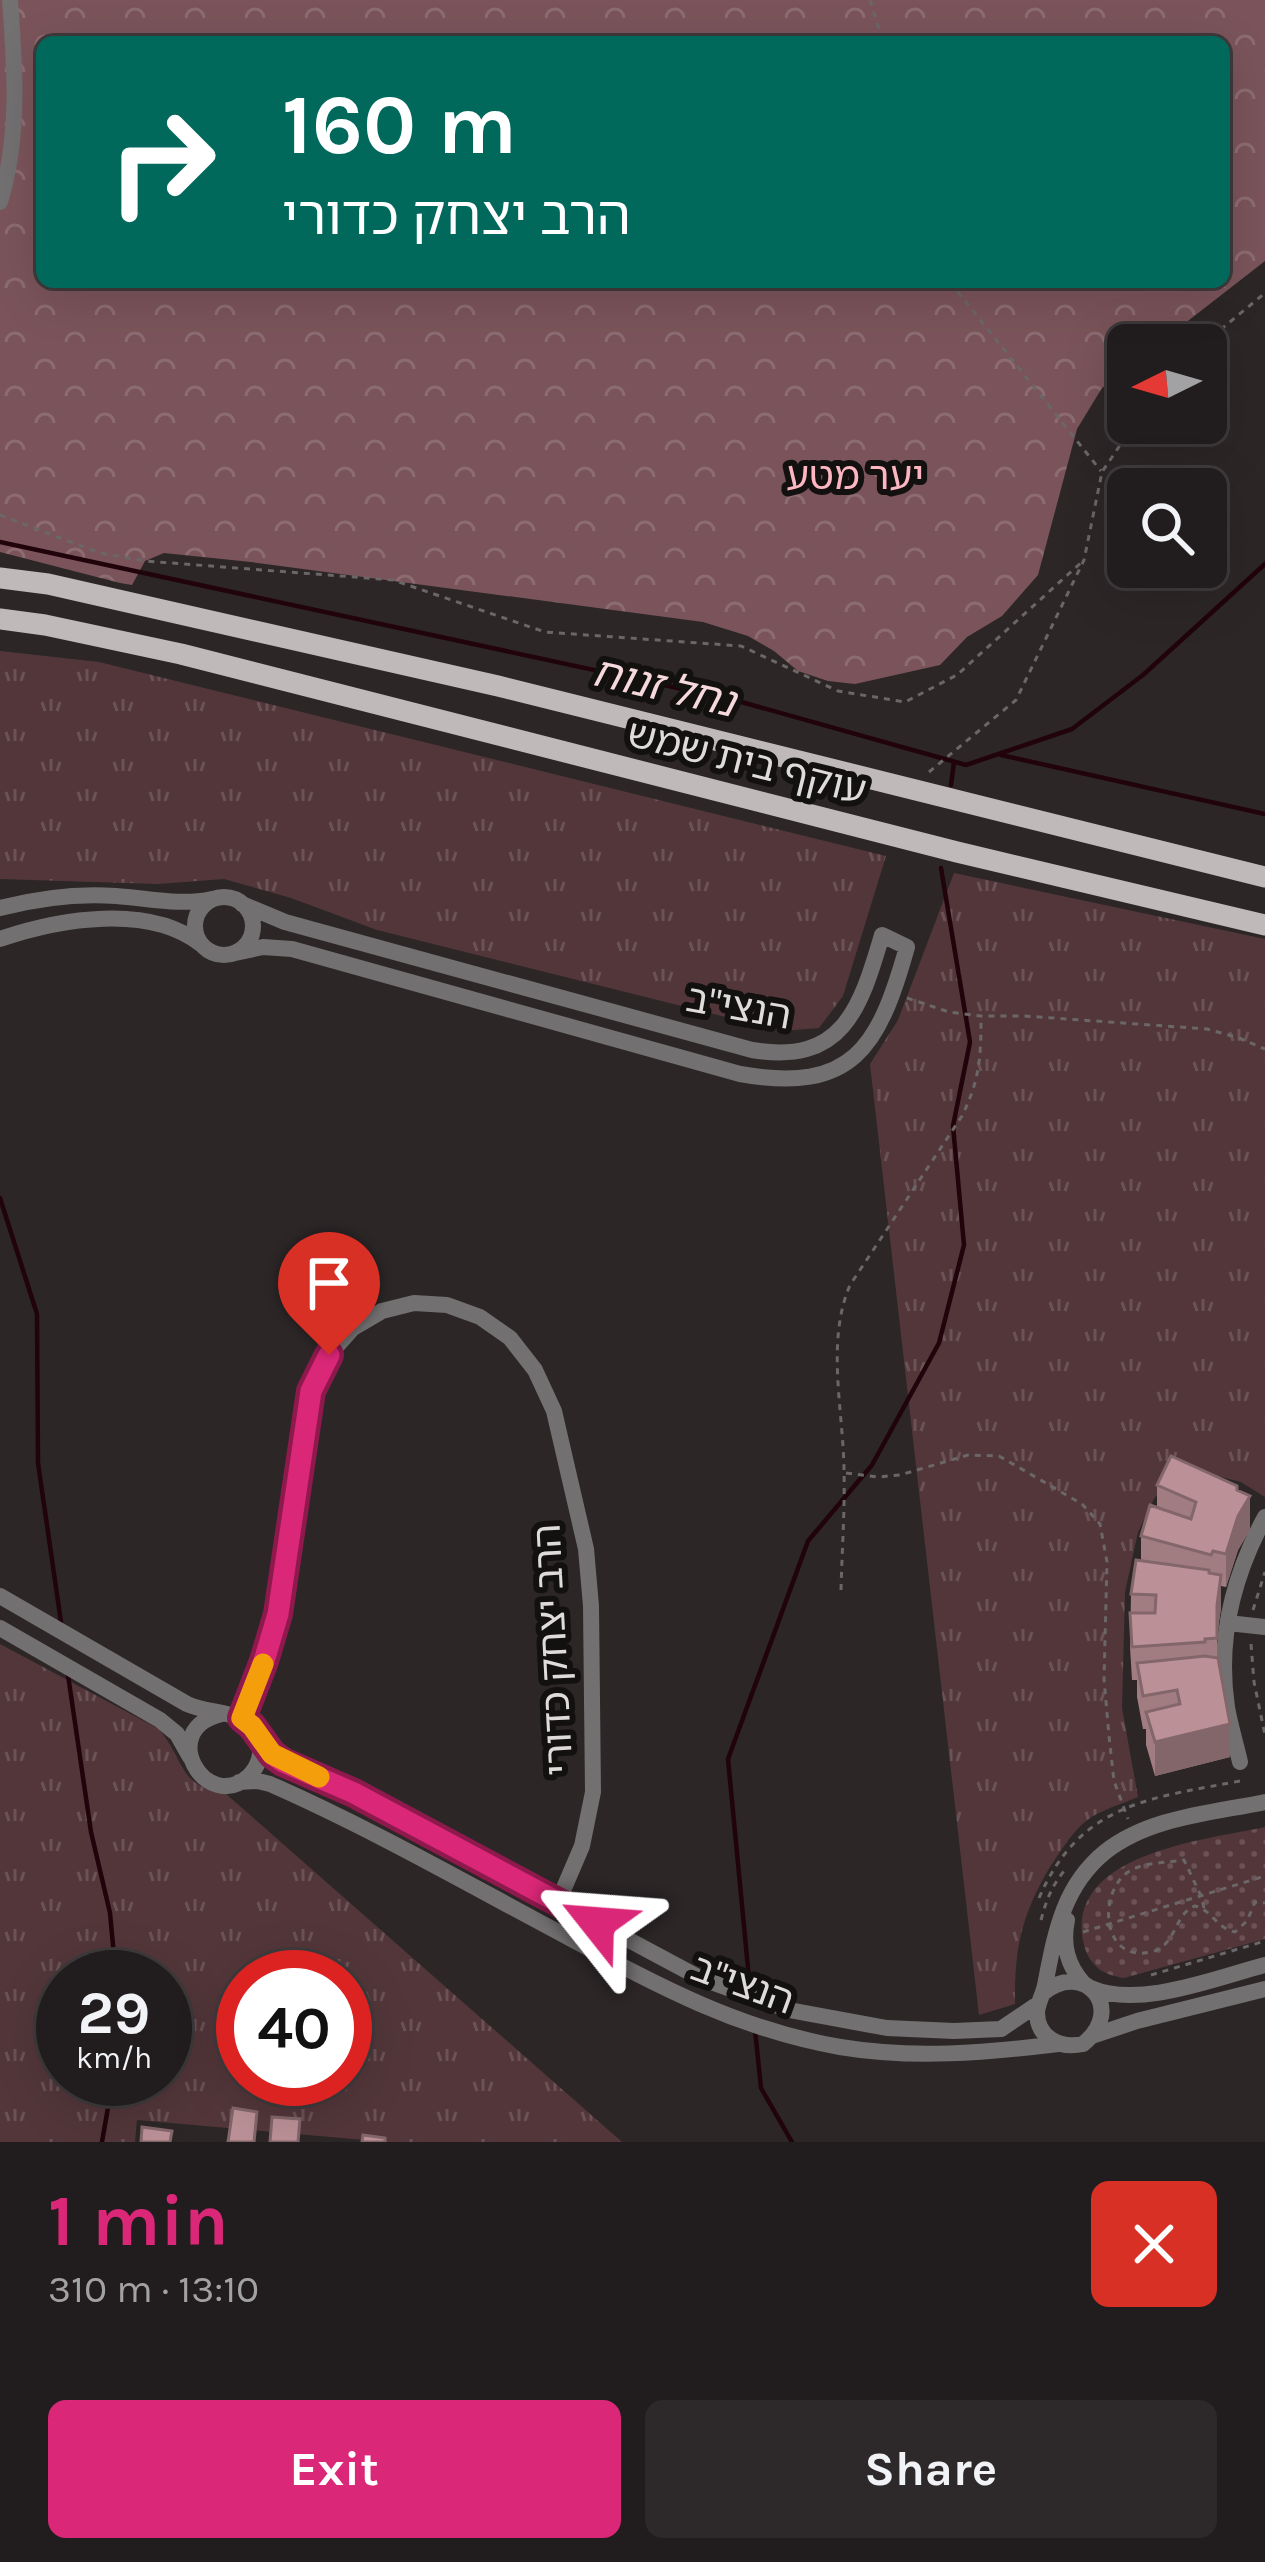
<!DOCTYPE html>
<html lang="en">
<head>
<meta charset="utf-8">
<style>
  body { margin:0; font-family:Karla,"Noto Sans Hebrew",sans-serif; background:#2d292a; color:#f1f3f6; height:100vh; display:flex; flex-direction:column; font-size:45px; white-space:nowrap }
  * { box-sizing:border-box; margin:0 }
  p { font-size:39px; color:#a2a1a4 }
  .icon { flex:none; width:66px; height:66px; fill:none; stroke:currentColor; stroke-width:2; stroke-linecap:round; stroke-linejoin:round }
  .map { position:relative; height:2142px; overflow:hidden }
  .side { display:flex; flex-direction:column; background:#211c1d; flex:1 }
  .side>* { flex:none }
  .top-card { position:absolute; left:36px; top:36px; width:1194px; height:252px; border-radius:18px; box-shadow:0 12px 48px #0002,0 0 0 3px #3e3a3b; background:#00695c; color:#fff; overflow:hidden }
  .needle { width:78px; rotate:265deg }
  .fabs { position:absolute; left:1107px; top:324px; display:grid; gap:24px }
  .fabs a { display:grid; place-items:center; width:120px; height:120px; border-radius:18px; background:#211c1d; box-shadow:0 12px 48px #0002,0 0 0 3px #3e3a3b; font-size:60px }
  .speed { position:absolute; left:36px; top:1950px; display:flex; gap:24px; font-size:60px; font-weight:700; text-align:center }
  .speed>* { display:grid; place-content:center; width:156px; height:156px; border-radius:50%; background:#211c1d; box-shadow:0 12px 48px #0002,0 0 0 3px #3e3a3b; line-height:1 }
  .speed small { font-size:30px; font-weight:400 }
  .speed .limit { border:18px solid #d22; background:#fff; color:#111 }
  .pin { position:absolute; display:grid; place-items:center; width:102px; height:102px; color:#fff; margin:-123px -51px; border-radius:50% 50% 50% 0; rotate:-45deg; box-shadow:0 0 12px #0007 }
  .pin .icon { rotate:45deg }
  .me { position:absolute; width:132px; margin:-66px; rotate:298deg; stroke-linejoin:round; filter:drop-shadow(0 0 9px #0008) }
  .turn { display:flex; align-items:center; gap:42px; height:252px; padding:0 48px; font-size:54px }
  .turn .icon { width:156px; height:156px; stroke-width:2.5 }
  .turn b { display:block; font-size:84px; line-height:102px }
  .round { display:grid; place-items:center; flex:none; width:126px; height:126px; border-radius:18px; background:#2d292a }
  .overview { display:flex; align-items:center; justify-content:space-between; height:204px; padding:0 48px }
  h1 { font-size:72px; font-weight:700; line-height:90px; color:#db2777 }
  .cta { display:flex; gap:24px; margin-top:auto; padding:24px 48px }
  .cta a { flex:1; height:138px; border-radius:18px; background:#db2777; color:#fff; font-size:48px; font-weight:700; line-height:138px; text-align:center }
  .cta a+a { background:#2d292a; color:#f1f3f6 }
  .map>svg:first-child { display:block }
</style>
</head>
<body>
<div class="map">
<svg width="1265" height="2142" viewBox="0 0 1265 2142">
  <defs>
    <pattern id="grass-tufts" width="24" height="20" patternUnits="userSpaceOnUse" patternTransform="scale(3)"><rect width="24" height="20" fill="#52363a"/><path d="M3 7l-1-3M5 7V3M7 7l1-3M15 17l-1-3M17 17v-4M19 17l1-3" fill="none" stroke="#6a5256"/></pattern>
    <pattern id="forest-crowns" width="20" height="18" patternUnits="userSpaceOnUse" patternTransform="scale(3)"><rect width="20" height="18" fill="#7a545a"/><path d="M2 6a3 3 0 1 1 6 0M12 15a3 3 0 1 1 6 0" fill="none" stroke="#8c6c71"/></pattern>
    <pattern id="park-dots" width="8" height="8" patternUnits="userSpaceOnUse" patternTransform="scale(3)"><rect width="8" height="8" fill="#52363a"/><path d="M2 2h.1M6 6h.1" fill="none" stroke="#6a5256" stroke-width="1.8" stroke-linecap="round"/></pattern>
  </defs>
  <rect width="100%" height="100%" fill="#2c2627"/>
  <path fill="url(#grass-tufts)" fill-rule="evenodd" d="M0,651L99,662L886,856L843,996L819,1028L782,1031L377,930L291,898L224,879L158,884L0,879Z
    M954,873L1265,939V1497L1241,1482L1177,1466L1154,1499L1138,1532L1125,1592L1122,1708L1138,1797C1122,1804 1100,1810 1086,1821C1072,1832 1060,1852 1050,1867C1022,1914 1014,1949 1015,2004L979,2015L870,1064L898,1020Z
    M0,1644L159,1729C186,1762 178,1786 226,1794L622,2142H387L137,2120L135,2142H0ZM63,1977H165V2079H63ZM243,1977H345V2079H243Z"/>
  <path fill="url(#forest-crowns)" fill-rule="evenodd" d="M0,0H1265V261L1157,345H1128V368L1102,388L1077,429L1038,575L1002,616L967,637L940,665L855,684L828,681L798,671L774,651L748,636L703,622L251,562L164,553L145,561L132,585L120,583L0,552ZM42,42H1224V282H42Z"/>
  <path fill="url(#park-dots)" d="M1265,1827V1939L1124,1978C1104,1975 1090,1967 1084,1945C1062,1853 1206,1840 1265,1827Z"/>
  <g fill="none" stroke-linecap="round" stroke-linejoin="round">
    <path stroke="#21040b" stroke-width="4.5" d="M0,542L738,701L966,765L1072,729L1143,675L1265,564
      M1001,755L1265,814
      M951,785L954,762
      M0,1198L37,1314L38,1463L61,1622
      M68,1675L91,1832L110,1913L116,1977
      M750,1989L728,1759L808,1541L872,1465L939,1343L964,1245L953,1126L970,1042L941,868
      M755,2030L761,2088L792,2142
      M102,2142L113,2079"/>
    <path stroke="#6b6667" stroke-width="3" stroke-dasharray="6 6" stroke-linecap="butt" d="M870,0L883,42
      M950,282L1101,471
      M1202,345L1265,293
      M0,515L100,553L145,561L393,580L545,632L741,646L838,691L905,702L957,675L1084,560
      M929,772L1016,700L1084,560L1102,472L1135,423
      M907,998L949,1012L981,1016H1025L1207,1029L1239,1038L1265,1049
      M846,1473L878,1477L900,1475L968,1455L999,1456L1082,1504L1100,1524L1107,1562L1104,1679L1109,1736L1114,1781L1128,1819
      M841,1590C842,1549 845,1509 844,1469C843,1409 826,1341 850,1285L962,1116C980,1079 981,1057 981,1016
      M1253,1610L1265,1572
      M1251,1644L1254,1682L1265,1735
      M1039,1898C1081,1801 1153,1798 1245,1780
      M1204,1908L1201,1896L1184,1860C1166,1863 1143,1862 1128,1872C1097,1894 1102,1963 1151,1952C1177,1946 1174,1913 1195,1906C1212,1910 1216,1928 1235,1932L1247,1921L1255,1902L1265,1903
      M1041,1920C1046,1901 1052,1885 1065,1870
      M1083,1932L1265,1876
      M1151,1975L1265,1941"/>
    <path stroke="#737071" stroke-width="16" d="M0,202C20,136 15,68 10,0
      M195 926a29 29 0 1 1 58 0a29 29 0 1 1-58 0Z
      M0,908C39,898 76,893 116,896C148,898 180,906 212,899
      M0,939C59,919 149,903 202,945
      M235,953L263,947L292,949L740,1074C853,1094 879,1047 907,947L882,935C860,1010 842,1065 752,1050L285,922L242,904
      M0,1596L187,1704C213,1716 251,1708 259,1741C263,1753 258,1767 249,1776C206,1815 155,1729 222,1714
      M1228,1623L1265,1627
      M0,1628L160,1720L177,1734L190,1757
      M242,1718L264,1661L277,1614L311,1391L329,1355L353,1328L382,1311L414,1303L447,1305L480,1317L510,1338L535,1370L554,1411L586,1549L591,1606L593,1792L582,1846L558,1902
      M257,1735L272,1755L283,1762L354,1793L700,1978L789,2010L887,2028L954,2031L1001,2029L1038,2004
      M1240,1762C1236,1744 1230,1725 1227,1707C1217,1640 1233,1576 1265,1517
      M239,1782L258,1781L270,1784C370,1828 466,1883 562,1934C653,1983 736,2029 840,2047C913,2059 985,2053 1058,2044
      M1067,1920C1062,1945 1067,1965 1084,1984
      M1091,1988C1139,2009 1215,1978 1265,1965
      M1043,1993C1084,1959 1127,2009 1083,2044C1060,2049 1037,2038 1037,2012C1038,2002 1043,1995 1045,1985C1055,1935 1062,1887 1105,1852C1149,1817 1212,1813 1265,1802
      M1092,2036L1137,2021L1265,1989"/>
    <path stroke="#bfb9b9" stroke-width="21" d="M0,578L48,584L498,686L1265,877
      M0,619L45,625L181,654L957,852L1265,925"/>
  </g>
  <path fill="#a17d82" d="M1157,1485L1237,1490L1250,1530L1238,1550L1226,1587L1221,1586V1608L1217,1635V1658L1230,1757L1155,1776L1146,1745V1729H1143L1137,1697V1680H1132L1130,1647L1131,1594L1141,1561V1536L1157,1508Z"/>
  <path fill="#83666a" d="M1250,1496V1530L1238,1550L1226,1587V1554L1237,1517Z
    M1221,1575V1608L1217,1638V1605Z
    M1230,1724V1757L1155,1776V1742Z"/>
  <path fill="#bb9197" stroke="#83666a" stroke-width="3" d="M1171,1456L1237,1486V1490L1250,1496L1238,1516L1226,1554L1213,1551L1211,1555L1141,1536L1150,1505L1191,1519L1196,1502L1157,1485Z
    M1136,1560L1209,1570V1573L1221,1575L1217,1605V1638L1205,1639V1642L1132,1647L1130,1613H1155L1156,1595L1131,1594Z
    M1205,1656L1218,1658L1230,1724L1155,1742L1146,1712L1180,1704L1177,1690L1143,1696L1137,1663Z
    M233,2108L257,2112L254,2142H228Z
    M272,2117L300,2119L298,2142H270Z
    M142,2127L172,2131L170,2142H141Z
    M363,2135L385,2138V2142H362Z"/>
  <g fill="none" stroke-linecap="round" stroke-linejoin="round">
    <defs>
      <path id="route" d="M329,1355L311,1391L278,1614L264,1661L242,1718L252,1726L272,1754L283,1762L354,1793L597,1923"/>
    </defs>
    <use href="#route" stroke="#8e194d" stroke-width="30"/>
    <use href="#route" stroke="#db2777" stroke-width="21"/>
    <path stroke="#f59e0b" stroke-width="21" d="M263,1664L242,1718L252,1726L272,1754L319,1777"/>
  </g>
  <g text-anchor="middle" stroke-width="12" stroke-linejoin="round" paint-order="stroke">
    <g font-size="39" fill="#fcb6c1" stroke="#131010">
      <text x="855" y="489">יער מטע</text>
    </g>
    <g font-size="39" fill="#dfdbdb" stroke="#131010">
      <text transform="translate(747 761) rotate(14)" y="14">עוקף בית שמש</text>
      <text transform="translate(739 1006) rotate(10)" y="14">הנצי"ב</text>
      <text transform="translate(552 1650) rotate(-93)" y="14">הרב יצחק כדורי</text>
      <text transform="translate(743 1983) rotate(20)" y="14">הנצי"ב</text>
    </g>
    <g font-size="42" font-style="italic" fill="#f6d9dc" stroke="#131010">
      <text transform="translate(664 686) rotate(13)" y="15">נחל זנוח</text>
    </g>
  </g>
</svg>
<div class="fabs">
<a><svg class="needle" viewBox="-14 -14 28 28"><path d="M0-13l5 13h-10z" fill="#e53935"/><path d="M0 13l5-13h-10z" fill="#a2a1a4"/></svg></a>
<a><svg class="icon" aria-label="search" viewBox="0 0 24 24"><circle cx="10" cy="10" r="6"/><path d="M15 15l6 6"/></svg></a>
</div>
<div class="speed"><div>29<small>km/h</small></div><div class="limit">40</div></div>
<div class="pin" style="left:329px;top:1355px;background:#d93025"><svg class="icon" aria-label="arrive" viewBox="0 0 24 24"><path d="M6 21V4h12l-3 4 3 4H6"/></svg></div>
<svg class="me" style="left:597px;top:1923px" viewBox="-20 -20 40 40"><path d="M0-17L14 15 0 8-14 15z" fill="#db2777" stroke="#fff" stroke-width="4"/></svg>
<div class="top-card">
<div class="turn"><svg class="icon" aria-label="right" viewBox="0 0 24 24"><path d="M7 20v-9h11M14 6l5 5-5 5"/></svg><div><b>160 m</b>הרב יצחק כדורי</div></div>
</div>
</div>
<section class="side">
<div class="overview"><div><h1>1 min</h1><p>310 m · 13:10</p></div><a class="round" style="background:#d93025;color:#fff"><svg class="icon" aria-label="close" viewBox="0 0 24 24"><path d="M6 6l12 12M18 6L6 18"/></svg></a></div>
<div class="cta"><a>Exit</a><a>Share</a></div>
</section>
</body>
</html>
